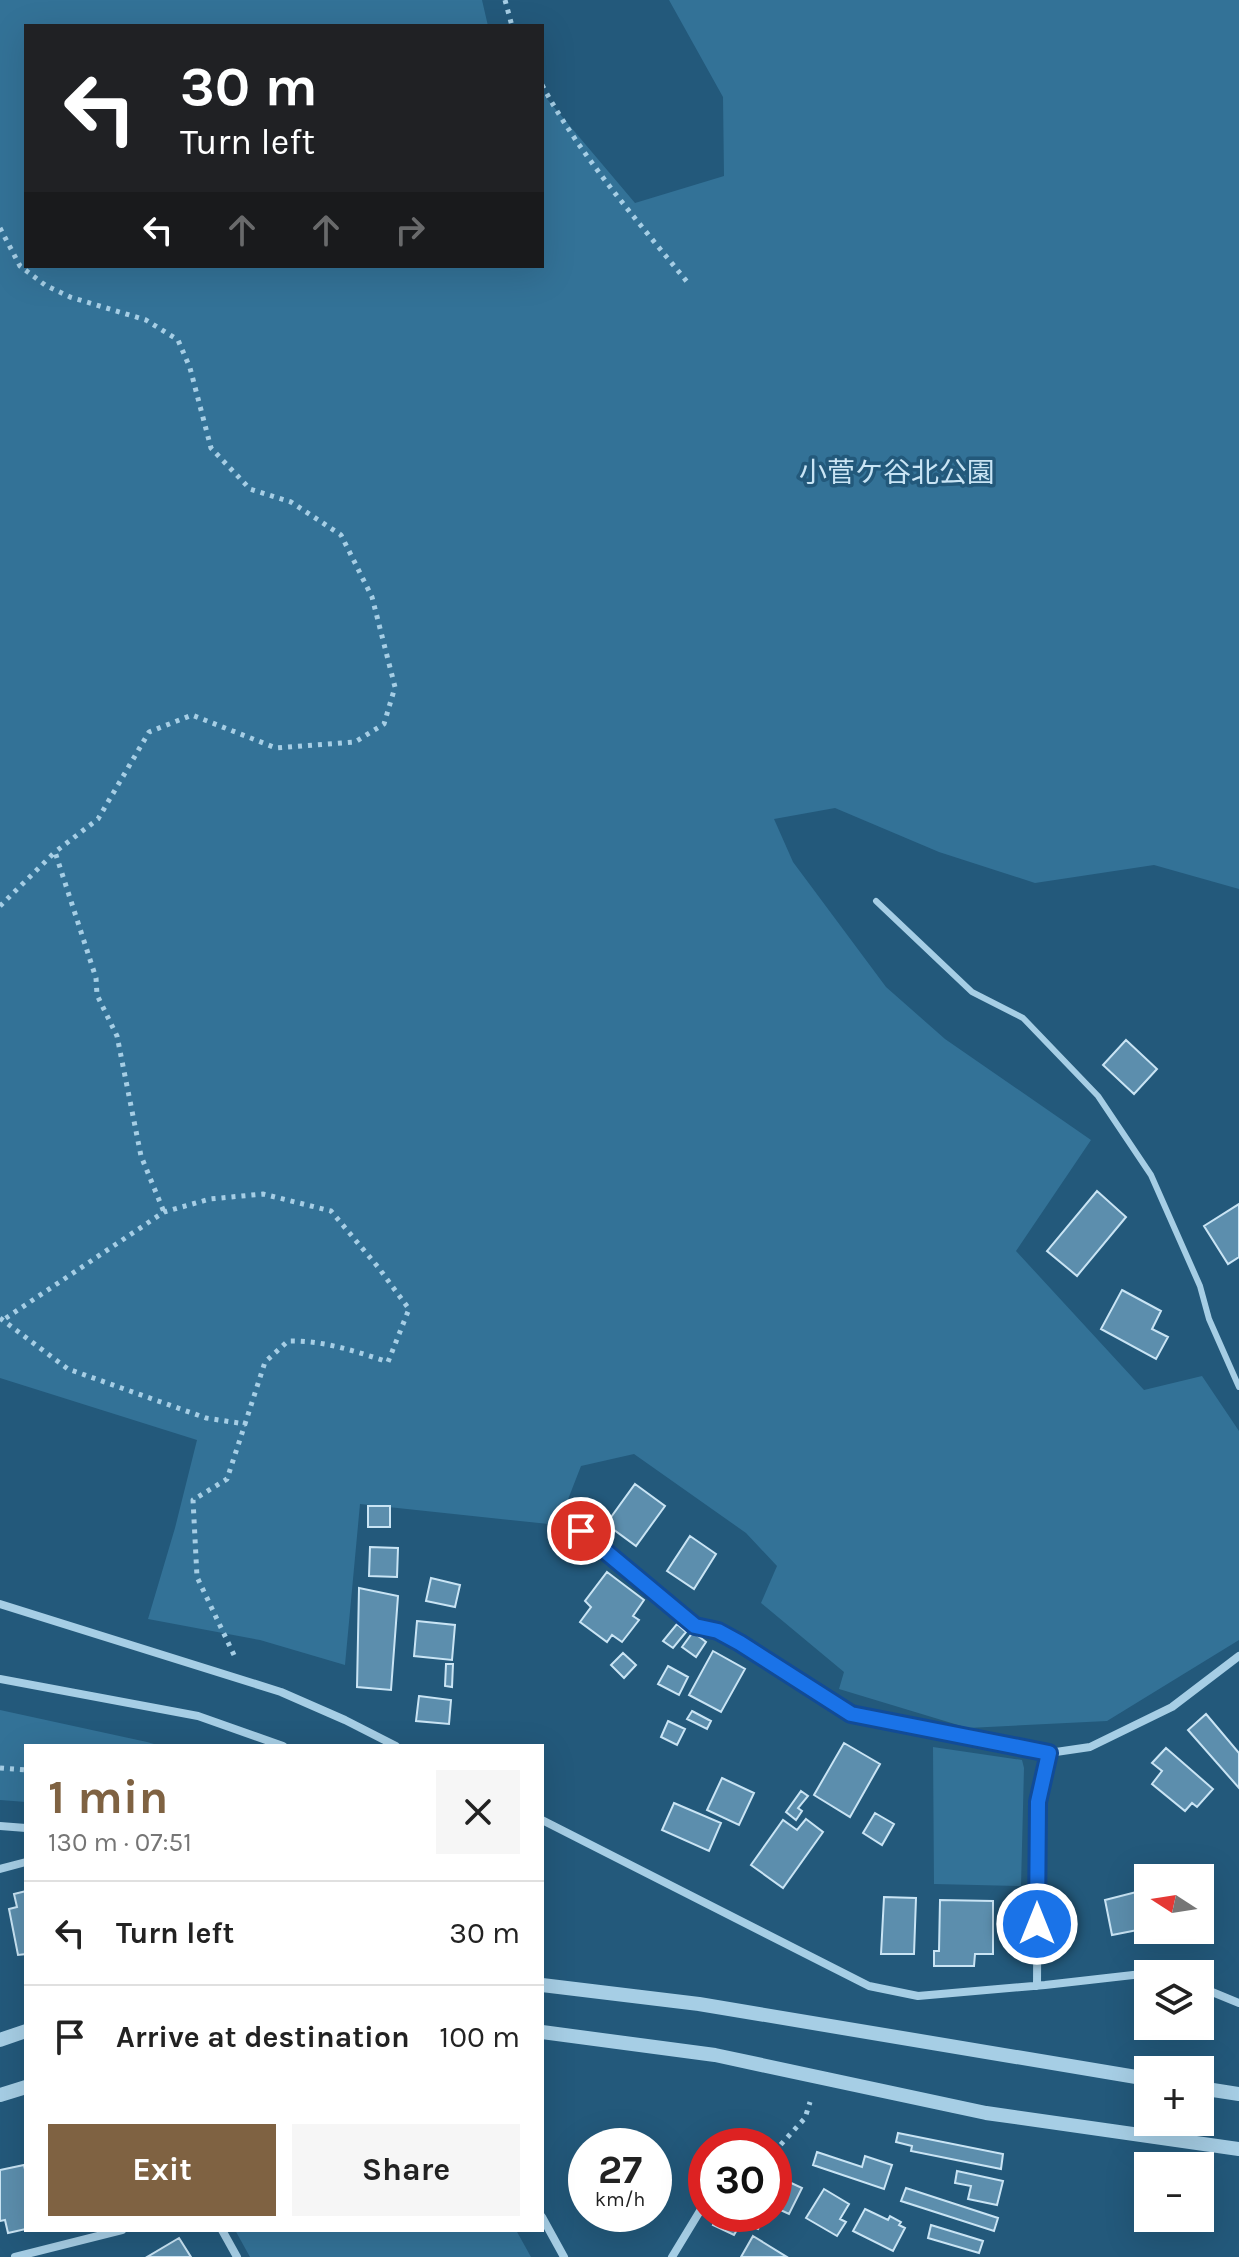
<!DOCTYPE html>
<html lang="en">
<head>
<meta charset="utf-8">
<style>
  body { margin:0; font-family:Karla,"Noto Sans JP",sans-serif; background:#f6f6f6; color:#222; height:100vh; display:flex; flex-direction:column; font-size:30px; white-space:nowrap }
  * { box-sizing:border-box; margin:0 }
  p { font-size:26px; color:#767676 }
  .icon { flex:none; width:44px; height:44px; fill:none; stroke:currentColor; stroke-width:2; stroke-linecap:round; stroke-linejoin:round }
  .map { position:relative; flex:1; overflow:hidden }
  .side { position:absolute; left:24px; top:1744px; width:520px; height:488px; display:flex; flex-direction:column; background:#fff; border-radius:0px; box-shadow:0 8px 32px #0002 }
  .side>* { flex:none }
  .top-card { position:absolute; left:24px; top:24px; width:520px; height:244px; border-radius:0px; box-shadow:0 8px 32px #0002; background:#202124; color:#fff; overflow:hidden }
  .needle { width:52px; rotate:282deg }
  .fabs { position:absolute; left:1134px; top:1864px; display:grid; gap:16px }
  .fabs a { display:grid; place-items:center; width:80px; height:80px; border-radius:0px; background:#fff; box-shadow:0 8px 32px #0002; font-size:40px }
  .speed { position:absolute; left:568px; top:2128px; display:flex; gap:16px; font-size:40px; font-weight:700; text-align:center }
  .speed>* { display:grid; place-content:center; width:104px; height:104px; border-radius:50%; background:#fff; box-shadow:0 8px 32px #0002; line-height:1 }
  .speed small { font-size:20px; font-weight:400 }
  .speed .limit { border:12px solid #d22; background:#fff; color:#111 }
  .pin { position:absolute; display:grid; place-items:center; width:68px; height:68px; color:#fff; margin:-34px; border:4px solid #fff; border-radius:50%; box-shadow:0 2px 8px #0007 }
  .me { position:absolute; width:88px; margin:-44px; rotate:0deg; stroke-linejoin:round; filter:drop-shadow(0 0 6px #0008) }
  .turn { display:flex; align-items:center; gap:28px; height:168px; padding:0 24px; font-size:36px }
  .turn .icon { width:104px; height:104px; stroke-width:2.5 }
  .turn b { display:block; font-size:56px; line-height:68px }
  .lanes { display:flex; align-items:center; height:76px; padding:0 24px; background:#0003; justify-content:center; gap:40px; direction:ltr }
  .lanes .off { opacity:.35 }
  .round { display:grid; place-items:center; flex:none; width:84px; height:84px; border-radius:0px; background:#f6f6f6 }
  .head { display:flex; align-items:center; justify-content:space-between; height:136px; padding:0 24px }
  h1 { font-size:48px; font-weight:700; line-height:60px; color:#7f6242 }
  .button { display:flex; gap:16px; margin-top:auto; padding:16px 24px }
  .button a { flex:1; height:92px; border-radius:0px; background:#7f6242; color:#fff; font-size:32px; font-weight:700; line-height:92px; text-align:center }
  .button a+a { background:#f6f6f6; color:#222 }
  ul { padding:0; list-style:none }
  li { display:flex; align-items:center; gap:24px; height:104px; padding:0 24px; border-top:2px solid #e0e0e0 }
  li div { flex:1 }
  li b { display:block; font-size:30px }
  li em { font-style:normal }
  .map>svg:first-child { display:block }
</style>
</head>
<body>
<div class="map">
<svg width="1239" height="2257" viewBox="0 0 1239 2257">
  <rect width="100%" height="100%" fill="#23597b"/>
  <path fill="#337297" d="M0,0H482L488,26H26V266H542V93L635,203L724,176L723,97L669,0H1239V889L1154,865L1035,883L939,852L835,808L774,819L793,862L886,987L945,1039L1091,1140L1016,1251L1144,1390L1202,1376L1239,1431V1640L1107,1721L968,1728L839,1689L844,1672L761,1603L777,1566L746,1533L634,1454L581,1466L558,1525L360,1504L345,1665L260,1640L148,1619L175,1528L197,1440L0,1378Z
    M0,1710L147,1742L161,1746H26V1802L0,1800Z
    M933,1747L1022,1760L1024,1768L1021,1886L934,1884Z
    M235,2230H516L531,2257H250Z"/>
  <path fill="#5c8ead" stroke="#c9e4f4" stroke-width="2" d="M1126,1040L1157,1069L1134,1094L1103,1065Z
    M1097,1191L1126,1217L1077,1276L1047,1251Z
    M1239,1204V1257L1228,1264L1204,1226Z
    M1122,1290L1161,1311L1152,1329L1168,1337L1156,1359L1101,1329Z
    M635,1484L665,1506L636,1546L606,1524Z
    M368,1506H390V1527H368Z
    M690,1536L716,1554L694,1589L667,1571Z
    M370,1547L398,1548L397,1577L369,1576Z
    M607,1572L644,1600L633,1616L639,1620L622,1642L612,1635L607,1642L580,1622L591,1607L585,1601Z
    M431,1578L460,1585L455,1607L426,1601Z
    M359,1588L398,1596L391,1690L357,1687Z
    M417,1621L455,1625L452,1660L414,1656Z
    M677,1624L686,1632L673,1648L663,1641Z
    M693,1632L706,1642L696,1657L682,1647Z
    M713,1651L745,1669L721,1712L689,1695Z
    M623,1653L636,1665L624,1678L611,1665Z
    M446,1664H453L452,1687L445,1686Z
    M668,1666L688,1677L679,1695L658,1684Z
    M419,1696L451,1700L449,1724L416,1721Z
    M692,1711L711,1721L707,1729L687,1719Z
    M1206,1714L1239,1753V1788L1188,1730Z
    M668,1721L685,1729L677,1745L661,1737Z
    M844,1743L880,1764L850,1817L814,1795Z
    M1166,1748L1213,1789L1197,1807L1192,1803L1185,1811L1152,1784L1162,1771L1152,1763Z
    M722,1778L754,1793L739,1825L707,1810Z
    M801,1791L808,1796L798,1808L802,1811L796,1820L786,1812Z
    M674,1803L721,1823L709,1851L662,1830Z
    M875,1813L894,1824L882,1845L863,1833Z
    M806,1819L823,1832L783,1888L751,1865L783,1820L797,1830Z
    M1148,1889V1928L1112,1935L1105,1900Z
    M26,1891V1954L18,1955L9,1909L17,1907L14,1894Z
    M884,1897L916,1898L914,1954H881Z
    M940,1900L993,1901V1954H975L974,1966H934V1951H939Z
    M898,2133L1003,2154L1001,2169L911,2151L912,2146L896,2142Z
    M817,2152L862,2167L865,2156L892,2165L884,2189L813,2165Z
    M24,2165L26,2174V2229L8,2233L5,2220L0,2221V2170Z
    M957,2171L1003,2181L997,2205L968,2199L971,2186L955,2183Z
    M774,2175L802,2188L789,2214L774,2207Z
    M906,2188L998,2218L994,2231L901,2201Z
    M824,2189L849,2204L840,2219L846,2222L837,2236L806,2218Z
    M865,2209L888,2220L890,2216L901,2222L899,2225L905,2228L893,2251L853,2231Z
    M718,2214H765L758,2229L742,2221L734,2235L713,2225Z
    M931,2225L983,2241L979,2253L928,2238Z
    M753,2236L787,2257H741Z
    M179,2238L191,2257H147Z"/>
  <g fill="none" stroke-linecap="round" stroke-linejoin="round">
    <path stroke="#a6cee5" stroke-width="5" stroke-dasharray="4 6" stroke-linecap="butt" d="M505,0L512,26
      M542,85C581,157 636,219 688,283
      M0,228L20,266L45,285L70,297L146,320L178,340L190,368L211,448L250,489L291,502L341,535L372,597L395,687L384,724L355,742L276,748L192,715L149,732L98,819L55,852L96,978L97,995L117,1036L141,1156L164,1212
      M0,906L55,852
      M0,1318L68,1369L206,1418L245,1424L265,1362L288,1341C322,1340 355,1351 388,1362L409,1309L378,1267L331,1211L263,1194L210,1199L164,1212L3,1320
      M234,1655L197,1577L193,1500L227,1479L245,1424
      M0,1768L26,1770
      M774,2152L805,2118L810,2102"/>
    <path stroke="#a6cee5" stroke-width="6" d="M876,901L972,992L1023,1018L1098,1096L1151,1175L1200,1286L1209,1319L1239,1387
      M581,1531L695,1626L718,1631L740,1643L851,1714L1049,1753"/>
    <path stroke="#a6cee5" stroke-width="8" d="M0,1604L281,1692L345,1720L396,1746
      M0,1679L198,1716L283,1746
      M542,1820L869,1986L918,1996L1045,1985L1142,1974L1148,1975
      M0,1826L26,1828
      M0,1869L26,1862
      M1037,1986L1038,1802L1049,1753L1090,1747L1172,1707L1239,1656
      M1200,1987L1239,2003
      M542,2217L564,2257
      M222,2230L237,2257
      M15,2257L122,2230
      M672,2257L706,2201"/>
    <path stroke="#a6cee5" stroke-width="14" d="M542,1985L699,2004L1148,2079
      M542,2032L715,2055L986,2113L1239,2149
      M0,2040L26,2031
      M1200,2088L1239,2094
      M0,2095L26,2087"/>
  </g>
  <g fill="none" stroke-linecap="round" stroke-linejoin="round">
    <defs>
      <path id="route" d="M581,1531L695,1626L718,1631L740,1643L851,1714L1049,1753L1038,1802L1037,1924"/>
    </defs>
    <use href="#route" stroke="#114b97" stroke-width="20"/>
    <use href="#route" stroke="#1a73e8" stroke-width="14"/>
  </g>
  <g text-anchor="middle" stroke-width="7" stroke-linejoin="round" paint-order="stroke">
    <g font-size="28" fill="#c9e4f4" stroke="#23597b">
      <text x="897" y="482">小菅ケ谷北公園</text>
    </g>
  </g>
</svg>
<div class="fabs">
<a><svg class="needle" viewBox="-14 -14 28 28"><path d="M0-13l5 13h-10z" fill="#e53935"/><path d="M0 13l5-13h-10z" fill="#767676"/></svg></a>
<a><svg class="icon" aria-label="layers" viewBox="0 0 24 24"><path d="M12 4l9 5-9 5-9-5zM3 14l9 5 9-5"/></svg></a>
<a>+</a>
<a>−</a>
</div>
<div class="speed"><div>27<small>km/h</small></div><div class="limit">30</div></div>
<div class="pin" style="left:581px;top:1531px;background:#d93025"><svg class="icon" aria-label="arrive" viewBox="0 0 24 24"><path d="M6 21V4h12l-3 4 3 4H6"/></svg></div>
<svg class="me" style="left:1037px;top:1924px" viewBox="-20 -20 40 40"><circle r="17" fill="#1a73e8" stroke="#fff" stroke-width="3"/><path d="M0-11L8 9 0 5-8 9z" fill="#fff"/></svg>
<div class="top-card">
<div class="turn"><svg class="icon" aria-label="left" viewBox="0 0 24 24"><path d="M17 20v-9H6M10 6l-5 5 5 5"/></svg><div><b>30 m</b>Turn left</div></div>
<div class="lanes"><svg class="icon" aria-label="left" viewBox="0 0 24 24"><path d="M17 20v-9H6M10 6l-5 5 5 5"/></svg><svg class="icon off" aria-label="ahead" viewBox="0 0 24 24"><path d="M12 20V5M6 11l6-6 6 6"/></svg><svg class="icon off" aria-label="ahead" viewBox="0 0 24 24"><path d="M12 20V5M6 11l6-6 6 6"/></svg><svg class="icon off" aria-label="right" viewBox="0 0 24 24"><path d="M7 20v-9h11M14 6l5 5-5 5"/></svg></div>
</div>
<section class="side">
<div class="head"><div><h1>1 min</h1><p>130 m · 07:51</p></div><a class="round"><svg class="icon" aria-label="close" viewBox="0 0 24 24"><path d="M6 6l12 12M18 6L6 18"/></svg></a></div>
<ul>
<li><svg class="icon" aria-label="left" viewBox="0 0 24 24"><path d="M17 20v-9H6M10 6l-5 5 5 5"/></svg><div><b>Turn left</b></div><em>30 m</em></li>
<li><svg class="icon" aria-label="arrive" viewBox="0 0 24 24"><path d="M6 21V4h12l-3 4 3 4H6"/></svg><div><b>Arrive at destination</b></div><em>100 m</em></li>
</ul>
<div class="button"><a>Exit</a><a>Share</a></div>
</section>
</div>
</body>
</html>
